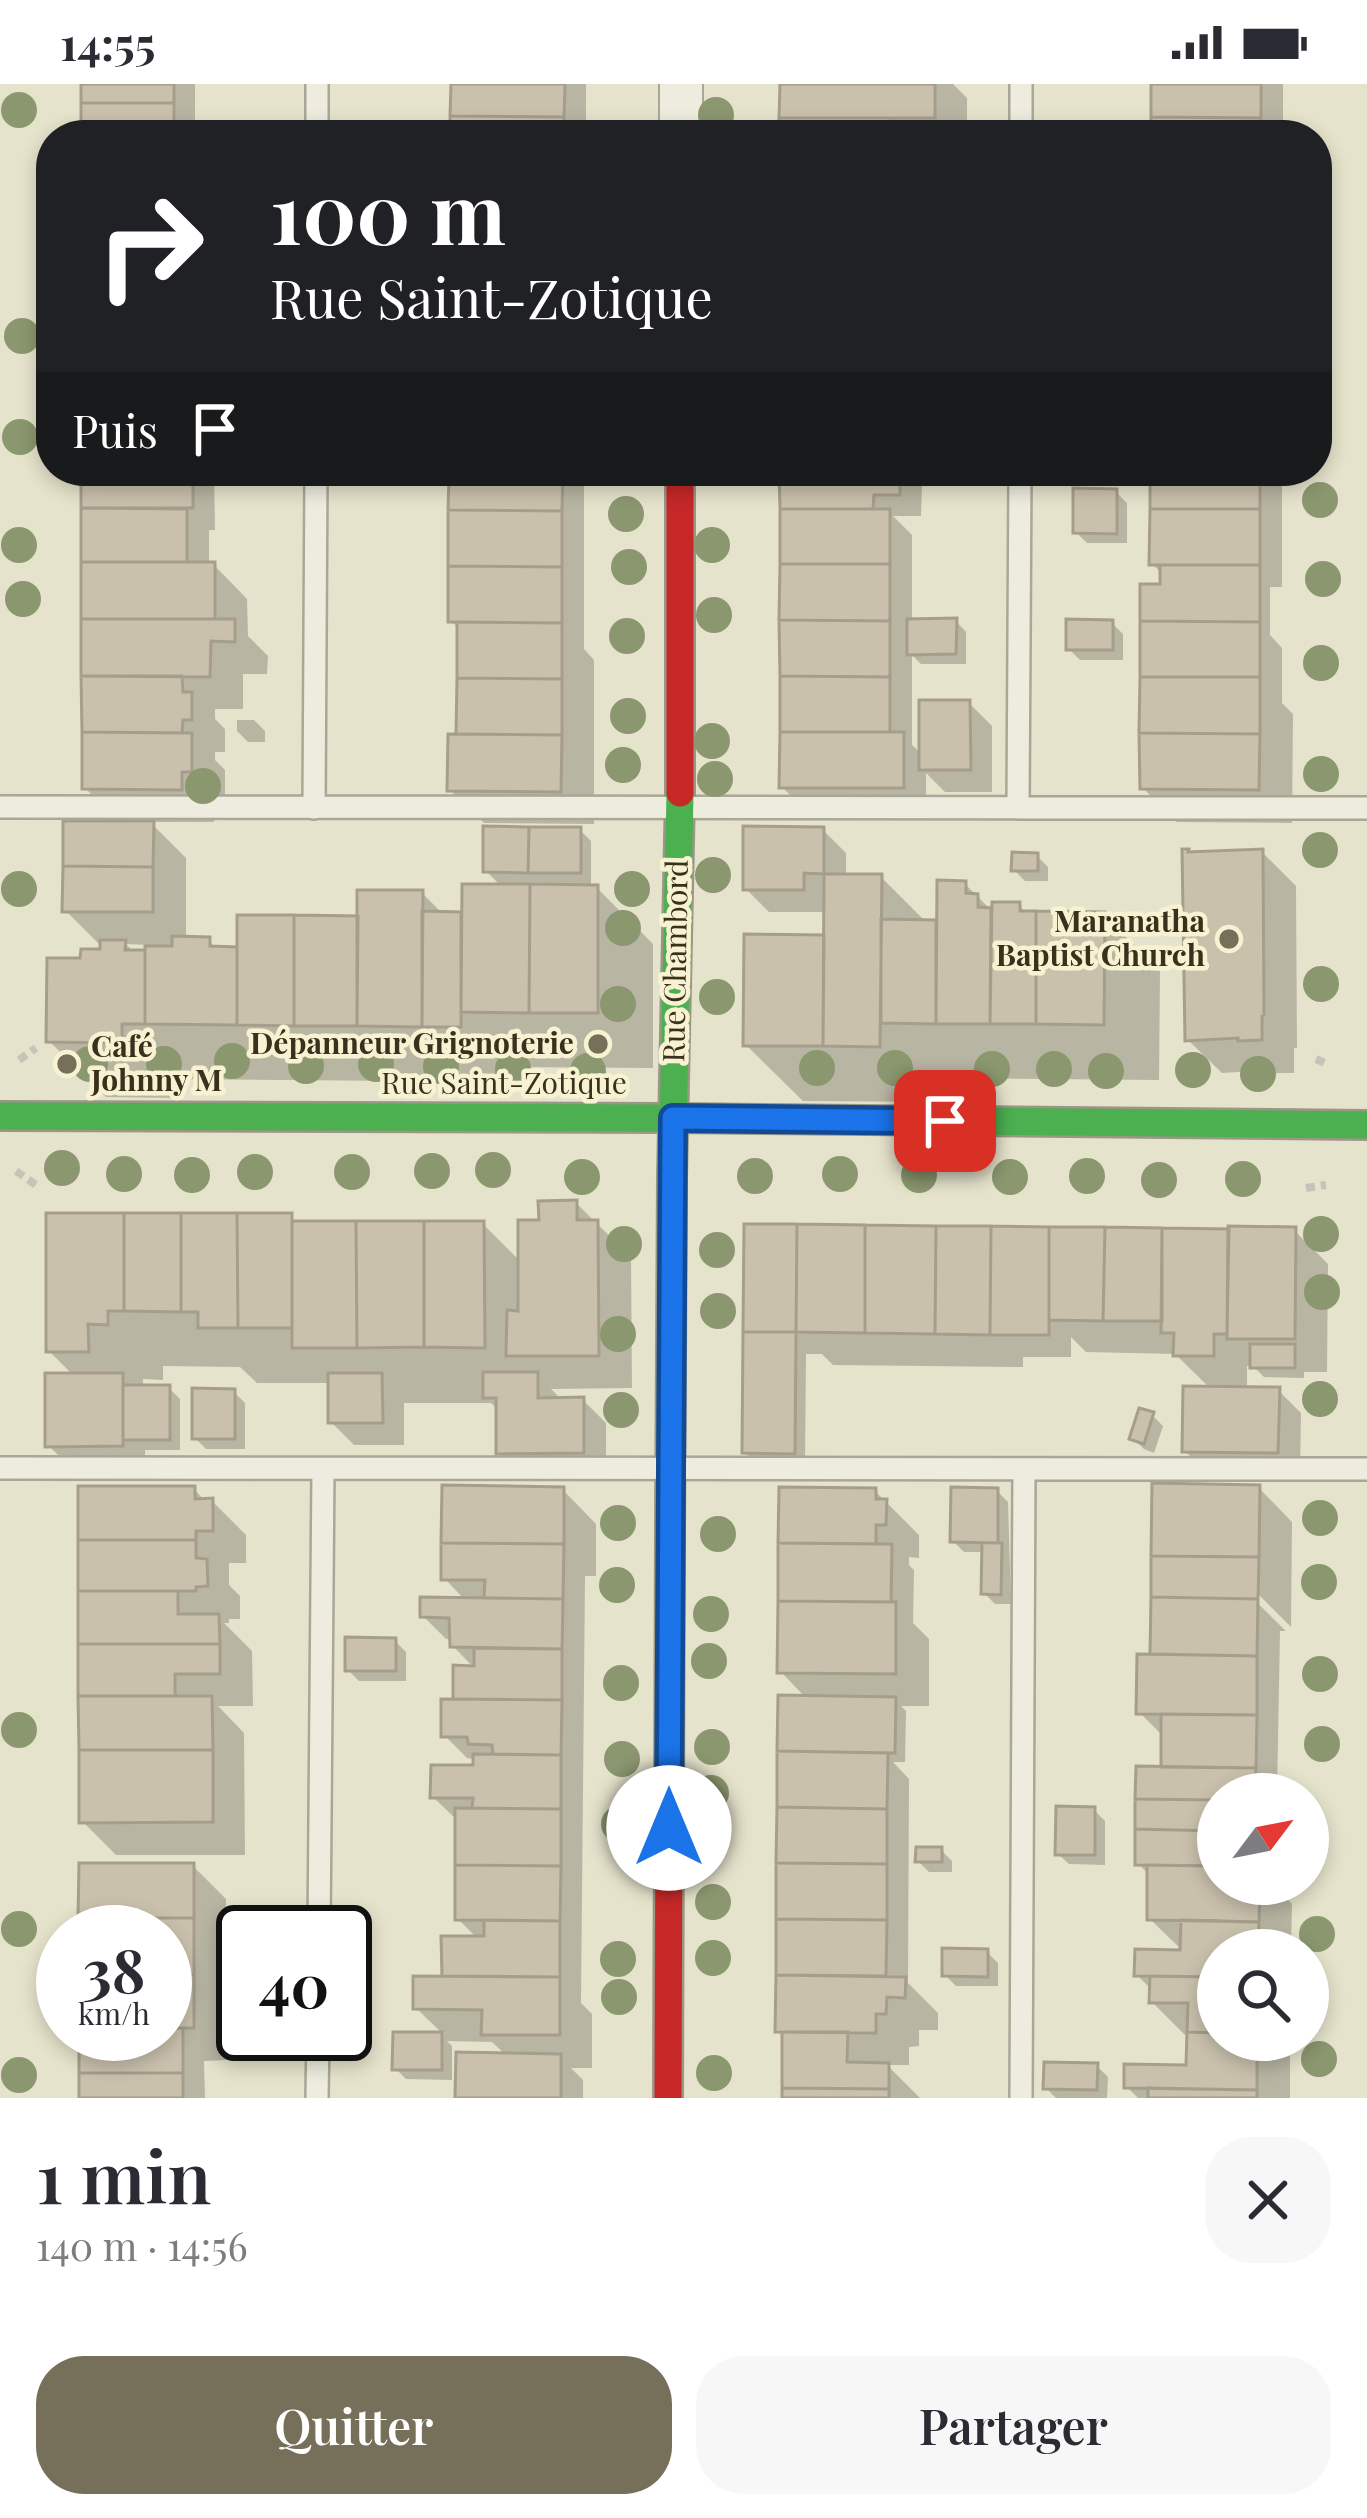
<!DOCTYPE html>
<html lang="fr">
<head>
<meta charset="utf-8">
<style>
  body { margin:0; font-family:"Playfair Display",serif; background:#f7f7f7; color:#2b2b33; height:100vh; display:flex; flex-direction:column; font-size:45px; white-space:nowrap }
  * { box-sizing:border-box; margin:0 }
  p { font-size:39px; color:#7c7c81 }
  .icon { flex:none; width:66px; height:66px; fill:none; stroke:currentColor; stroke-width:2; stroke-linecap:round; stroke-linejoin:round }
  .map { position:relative; height:2014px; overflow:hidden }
  .panel { display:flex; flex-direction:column; background:#fff; flex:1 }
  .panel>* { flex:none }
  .guide { position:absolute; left:36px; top:36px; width:1296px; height:366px; border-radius:48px; box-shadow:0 6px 18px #0003; background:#202124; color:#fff; overflow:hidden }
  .needle { width:78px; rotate:58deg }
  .tools { position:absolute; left:1197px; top:1689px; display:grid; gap:24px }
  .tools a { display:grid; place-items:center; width:132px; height:132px; border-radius:50%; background:#fff; box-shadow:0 6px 18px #0003; font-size:60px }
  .speed { position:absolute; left:36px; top:1821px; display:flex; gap:24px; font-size:60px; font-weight:700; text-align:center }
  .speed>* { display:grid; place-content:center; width:156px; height:156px; border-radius:50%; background:#fff; box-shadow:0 6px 18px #0003; line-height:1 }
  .speed small { font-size:30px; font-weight:400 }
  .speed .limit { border:6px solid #111; border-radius:18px; background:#fff; color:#111 }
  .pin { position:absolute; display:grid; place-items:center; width:102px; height:102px; color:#fff; margin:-51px; border-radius:24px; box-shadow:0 6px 18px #0006 }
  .me { position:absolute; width:132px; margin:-66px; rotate:0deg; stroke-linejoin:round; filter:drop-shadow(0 0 9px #0008) }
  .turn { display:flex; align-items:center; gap:42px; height:252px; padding:0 36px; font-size:54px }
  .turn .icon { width:156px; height:156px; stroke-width:2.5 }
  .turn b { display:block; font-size:84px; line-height:102px }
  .then { display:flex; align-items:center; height:114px; padding:0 36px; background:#0003; gap:24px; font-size:45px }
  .round { display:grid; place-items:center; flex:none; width:126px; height:126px; border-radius:48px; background:#f7f7f7 }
  .summary { display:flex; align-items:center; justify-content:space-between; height:204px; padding:0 36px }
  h1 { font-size:72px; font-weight:600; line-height:90px }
  .action { display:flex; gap:24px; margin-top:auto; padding:24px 36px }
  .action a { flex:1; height:138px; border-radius:48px; background:#766f5a; color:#fff; font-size:48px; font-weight:600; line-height:138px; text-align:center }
  .action a+a { background:#f7f7f7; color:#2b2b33 }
  .status { display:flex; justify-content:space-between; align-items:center; height:84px; padding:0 60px; background:#fff; direction:ltr }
  .status svg { height:33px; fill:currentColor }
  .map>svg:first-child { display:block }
</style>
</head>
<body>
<div class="status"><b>14:55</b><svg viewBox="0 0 49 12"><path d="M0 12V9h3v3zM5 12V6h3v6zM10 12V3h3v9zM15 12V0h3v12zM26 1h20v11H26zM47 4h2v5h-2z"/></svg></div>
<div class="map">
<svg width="1367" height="2014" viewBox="0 0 1367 2014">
  <rect width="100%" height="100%" fill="#e6e3cc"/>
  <path fill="#0003" fill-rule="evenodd" d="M84,0H195V51H84Z
    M454,0H586V51H454Z
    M783,0H953L967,14V51H782Z
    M1154,0H1283V51H1154Z
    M84,387H222L214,388L215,446H209V481H214L247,515L248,552L268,572L267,590H243V625H215V635L225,645V668H215V676L225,686V721H214V738H150L186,774V856H208L218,866H240L361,835L422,809L443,830L464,831L502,803L486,787L580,746L591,757V804H597L653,860V984L515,983L516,998L177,995V1014L106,1013L49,957L83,877L103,868V860H99L65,826L121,740L85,704ZM126,860L148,861V869H135Z
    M438,387H584V565L594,576V740L484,739L450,706L459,653L460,545L451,537L452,406L438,393Z
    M782,387H964V402H922L921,432H893L912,451V538L956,537L966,548V580H921L912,571V661L922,670L969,619L992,642V708H945L926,689V726H805L782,703Z
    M1153,387H1282V503H1270V551L1282,564V619L1293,630L1292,739L1176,738L1143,704L1163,503V490L1152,480Z
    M1116,408L1127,419V459H1087L1076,448Z
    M1112,539L1123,550V576H1080L1069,565Z
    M237,636H254L265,647V658H248L237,647Z
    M823,746L846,769V793H881L926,838L939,839L965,800L994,829L1018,821L1028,830L1104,831L1160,887L1159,996L936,994L935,1018L803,1017L746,961L827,854V828H769L746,805Z
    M1262,768L1296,802L1297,964H1294V989H1275L1272,986L1222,989L1188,956Z
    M1037,772L1048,783V797H1025L1014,786Z
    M576,1119L631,1173L632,1304L551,1305L560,1314L583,1316L606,1339V1390L522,1391L499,1368V1326L491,1319H404V1361H354L331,1338V1299H257L240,1283L163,1282V1296L143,1295V1304H169L180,1315V1366H145V1384H71L48,1361L74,1292L49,1267V1132H290L298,1140H483L521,1178L542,1139Z
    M747,1143L1294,1146L1328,1180L1327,1288H1304V1294L1264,1293L1253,1282H1247V1306H1278L1301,1329L1300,1391L1208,1390L1185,1367L1211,1305L1175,1270L1086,1268L1071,1253V1273H1023V1283L833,1281L822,1270H806L805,1380L756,1379L745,1368Z
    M234,1308L245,1319V1365H206L195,1354Z
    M1152,1331L1163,1342L1154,1369L1144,1365L1133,1354Z
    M1155,1402L1259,1404L1292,1438L1291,1543L1250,1502L1245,1507L1286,1547H1280L1277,1710H1218V1800H1276V1803L1292,1820L1291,1866H1218V1956H1290V2014H1138L1127,2003L1189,1984L1190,1952H1186L1152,1918V1906L1137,1891L1185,1869L1150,1835V1792L1138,1779L1164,1686V1653L1139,1628L1153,1573Z
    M194,1405L206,1418L212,1417L246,1451V1479H229V1501L240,1512V1535H229V1539H224L252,1567L253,1622H218L244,1649L245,1771H116L82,1737Z
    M563,1406L596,1440V1492H585L581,1919L592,1930V1984H571L583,1996V2014H458L507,1972L492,1958L447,1957L452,1962V1996L406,1995L395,1984L396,1951H444L416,1924L449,1895L445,1891L478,1855L458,1835V1737L433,1713L476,1684V1675L467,1674L444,1651L456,1618V1584L475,1585L453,1562V1555H446L423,1532L466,1517L444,1494Z
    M875,1407L919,1451V1474L909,1473V1481L914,1486L913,1539L929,1555V1622H901L906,1627L905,1678H893L909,1695L908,1899L938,1929V1946H919V1962L909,1963V1981H887L920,2014H784L785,1954L778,1947L781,1614L807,1615L780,1587Z
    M997,1407L1008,1418L1011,1520H995L984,1509V1468H964L953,1457Z
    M395,1557L406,1568V1597H359L348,1586Z
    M1094,1726L1105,1737V1781L1069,1780L1058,1770Z
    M941,1766L952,1777V1788H929L918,1777Z
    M193,1782L226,1815L227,1976L204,1977L205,2014H82V1950H165V1848H82Z
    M987,1868L998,1879V1902H956L945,1891Z
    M1097,1982L1108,1993L1107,2014H1056L1046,2004Z"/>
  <path fill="#cac1ad" stroke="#a69e8b" stroke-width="3" d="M81,0H174V19H81Z
    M451,0H565L564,33L450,32Z
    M780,0H935V34H779Z
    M1151,0H1261V34L1151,33Z
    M81,19H174V51H81Z
    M450,32L564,33V51H450Z
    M1151,33L1261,34V51H1151Z
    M779,34H890V51H780Z
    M81,387H193V424H81Z
    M435,387H563L562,427L448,426L449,394H435Z
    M779,387H900V411H874L873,425H780Z
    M1150,387H1260V425H1150Z
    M1073,404L1117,405V450L1073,449Z
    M81,424L187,425V478H81Z
    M780,425H890V480H780Z
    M1150,425H1260V481H1149Z
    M448,426L562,427V483L448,482Z
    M81,478H215V535H81Z
    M780,480H890V537L779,536Z
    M1160,481H1260V538L1140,537V500H1160Z
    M448,482L562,483V539L448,538Z
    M957,534L956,570L907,571V535Z
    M81,535H235V558L211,557L210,593L81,592Z
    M1066,535L1113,536V566H1066Z
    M779,536L890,537V593L780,592Z
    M1140,537L1260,538V593H1140Z
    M457,538L562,539V595L457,594Z
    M81,592H182L183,608H192V636H183L182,649L82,648Z
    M780,592L890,593V648H780Z
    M1140,593H1260V650L1139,649Z
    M457,594L562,595V651L456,650Z
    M919,616H970L971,686H919Z
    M82,648L192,649V688H182V706L82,705Z
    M780,648H904V704H779Z
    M1139,649L1260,650L1259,706L1140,705Z
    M448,650L562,651L561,708L447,707Z
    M63,737H154L153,783L63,782Z
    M483,742L529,743L528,789L483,788Z
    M743,742L824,743V790L804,789V806H743Z
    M529,743H581V789H528Z
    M1182,765H1189L1188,768L1263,765L1264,931L1262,932V956L1238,957V954L1185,957Z
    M1012,768L1038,769V787H1011Z
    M63,782L153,783V828H62Z
    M824,790H882L880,963L823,962Z
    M937,796L966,797V809L978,810V823L991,824L990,940H936Z
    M462,800H530L529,929L461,928Z
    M530,800L598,801V929H529Z
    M357,806H423L422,943L357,942Z
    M992,818H1020V827H1036V940H990Z
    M422,827L461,828V943H422Z
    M1036,827L1105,828L1104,941L1036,940Z
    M237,831H294V942L237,941Z
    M294,831L358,832L357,942H294Z
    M881,835L936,836V940L881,939Z
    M744,850L824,851L823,962H743Z
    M172,852L210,853V862L237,863V941L145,940V862H172Z
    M100,856H126L125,866H145V940H122V959L46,958L47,874H80L81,865H100Z
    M577,1116V1136H598L599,1272H506L507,1226L518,1227V1136H539L538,1117Z
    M46,1129H124V1227H108V1241L88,1240L89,1268H46Z
    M124,1129H181V1228L124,1227Z
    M181,1129H237L238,1244H198V1228H181Z
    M237,1129H292V1244H238Z
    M292,1137H356L357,1264H292Z
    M356,1137H424V1263L357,1264Z
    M424,1137H484L485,1264L424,1263Z
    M744,1140H797L796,1248H743Z
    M797,1140L865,1141V1249L796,1248Z
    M865,1141L936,1142L935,1250L865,1249Z
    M936,1142H991L990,1251L935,1250Z
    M991,1142L1049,1143V1251H990Z
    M1228,1142L1296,1143L1295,1255H1227Z
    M1049,1143H1105L1103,1237L1049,1236Z
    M1105,1143L1162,1144V1237H1103Z
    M1162,1144L1229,1145L1227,1250H1214V1272H1173L1174,1249H1161Z
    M743,1248H796L795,1370L742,1369Z
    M1250,1260H1295V1284H1250Z
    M483,1288H538V1314L584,1313V1369L496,1370V1314H483Z
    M45,1289H123V1362L45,1363Z
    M328,1289H382L383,1339H328Z
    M123,1301H170V1356H123Z
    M1183,1302L1280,1303L1278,1369L1182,1368Z
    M192,1304L235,1305V1355H192Z
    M1139,1324L1154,1328L1144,1360L1129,1355Z
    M1152,1399L1260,1401L1259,1473L1151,1472Z
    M442,1401L564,1403V1460L441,1459Z
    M78,1402H195V1415L213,1414V1447H196V1456H78Z
    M779,1403L876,1404V1415H887L886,1441H876V1460L778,1459Z
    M951,1403L998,1404V1459L950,1458Z
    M78,1456H196V1474L207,1475L208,1502L196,1503V1507H78Z
    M441,1459L564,1460L563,1515L484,1514L485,1496H441Z
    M778,1459L892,1460L891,1518L778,1517Z
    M982,1459H1002L1001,1511L981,1510Z
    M1151,1472L1259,1473L1258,1515L1151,1513Z
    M78,1507H178V1530H219L220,1560H78Z
    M420,1513L563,1515L562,1565L450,1563L449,1534L420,1533Z
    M1151,1513L1258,1515L1257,1572L1150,1570Z
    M778,1517L896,1518V1590L777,1589Z
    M345,1553L396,1554V1587H345Z
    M78,1560H220V1590H175V1612H78Z
    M474,1564L562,1565V1616L453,1615V1581L474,1582Z
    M1137,1570L1257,1572V1631L1136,1630Z
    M778,1611L896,1613L895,1669L777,1667Z
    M78,1612H212L213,1666H79Z
    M441,1615L562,1616L561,1671L493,1670L492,1661L468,1660L467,1653H441Z
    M1161,1630L1257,1631L1256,1684L1161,1683Z
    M79,1666H213V1738L79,1739Z
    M777,1667L888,1669L887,1725L777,1723Z
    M473,1670L561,1671V1725L472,1724L473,1714H430L431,1681H473Z
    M1136,1682L1256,1684L1255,1710H1218V1716L1135,1715Z
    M1135,1715L1218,1716V1747L1135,1745Z
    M1056,1722L1095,1723V1771H1055Z
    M777,1723L887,1725V1780L776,1779Z
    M455,1724L561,1725V1782L455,1781Z
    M1135,1745L1218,1747V1782L1135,1781Z
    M916,1763H942V1778H915Z
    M79,1779H194V1834H78Z
    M776,1779L887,1780V1836L776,1835Z
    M455,1781L561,1782L560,1837L455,1836Z
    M1147,1781L1218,1782V1800H1260L1259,1838L1147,1836Z
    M78,1834H194V1891H165V1848H78Z
    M776,1835L887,1836L886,1892L776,1891Z
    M484,1836L560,1837V1893L442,1892L441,1852H484Z
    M1181,1836L1259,1838L1258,1866H1218V1893L1134,1892L1135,1865L1180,1866Z
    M942,1864L988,1865V1893L942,1892Z
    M165,1891H194V1944H165Z
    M776,1891L906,1893L905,1914L887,1913L886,1930H876V1949L775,1948Z
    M413,1892L560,1893V1951H481L482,1926L413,1925Z
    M1150,1892L1218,1893V1949L1187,1948L1188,1919H1149Z
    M165,1944H183V1989H79V1950H165Z
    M393,1948H442V1986H392Z
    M782,1948H848L847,1978L889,1979V2005L782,2004Z
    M1187,1948L1218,1949V1956H1257V2006L1124,2004V1980L1186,1981Z
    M456,1968L561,1970V2014H455Z
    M1044,1978L1098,1979L1097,2006L1043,2005Z
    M79,1989H183V2014H79Z
    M782,2004L889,2005V2014H782Z
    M1148,2004L1257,2006V2014H1148Z"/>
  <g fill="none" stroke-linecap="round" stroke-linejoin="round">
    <defs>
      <path id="lane" d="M317,51V0
        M1021,51V0
        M0,723L1367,724
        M314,724L316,387
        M1018,724L1020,387
        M0,1384L1367,1385
        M319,1848L323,1385
        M317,2014L318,1950
        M1021,2014L1024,1385"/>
      <path id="street" d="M681,51V0"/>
      <path id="fast" d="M0,1032L673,1034L1367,1041
        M670,1443L672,1093L680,709"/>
      <path id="jam" d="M680,387V709
        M668,2014L670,1443"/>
    </defs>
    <use href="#lane" stroke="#aba796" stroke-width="26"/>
    <use href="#street" stroke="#aba796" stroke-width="46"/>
    <use href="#fast" stroke="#9b9686" stroke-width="32"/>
    <use href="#jam" stroke="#9b9686" stroke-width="32"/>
    <path stroke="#c6c4b6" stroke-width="8" stroke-dasharray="9 6" stroke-linecap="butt" d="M1316,975L1327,980
      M19,976L36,964
      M16,1087L36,1101
      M1306,1104L1326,1101"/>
    <use href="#lane" stroke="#edecdf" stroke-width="21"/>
    <use href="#street" stroke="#edecdf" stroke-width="42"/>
    <use href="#fast" stroke="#4caf50" stroke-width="27"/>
    <use href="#jam" stroke="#c62828" stroke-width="27"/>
  </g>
  <g fill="#8b976f">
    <circle cx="19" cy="26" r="18"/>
    <circle cx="716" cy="31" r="18"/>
    <circle cx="22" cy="252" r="18"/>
    <circle cx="20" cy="353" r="18"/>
    <circle cx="1320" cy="416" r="18"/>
    <circle cx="626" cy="430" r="18"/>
    <circle cx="19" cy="461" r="18"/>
    <circle cx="712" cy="461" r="18"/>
    <circle cx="629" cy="483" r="18"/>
    <circle cx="1323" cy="495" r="18"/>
    <circle cx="23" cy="515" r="18"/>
    <circle cx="714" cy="531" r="18"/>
    <circle cx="627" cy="552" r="18"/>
    <circle cx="1321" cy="579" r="18"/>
    <circle cx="628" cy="632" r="18"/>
    <circle cx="712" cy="657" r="18"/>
    <circle cx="623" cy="681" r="18"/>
    <circle cx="1321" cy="690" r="18"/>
    <circle cx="715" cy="695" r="18"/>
    <circle cx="203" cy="702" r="18"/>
    <circle cx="1320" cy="766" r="18"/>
    <circle cx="713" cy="791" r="18"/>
    <circle cx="19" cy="805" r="18"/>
    <circle cx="632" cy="805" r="18"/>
    <circle cx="623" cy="844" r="18"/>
    <circle cx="1321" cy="900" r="18"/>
    <circle cx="717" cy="913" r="18"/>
    <circle cx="618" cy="920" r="18"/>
    <circle cx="232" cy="977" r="18"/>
    <circle cx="90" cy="980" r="18"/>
    <circle cx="164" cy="980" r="18"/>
    <circle cx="376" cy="980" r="18"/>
    <circle cx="306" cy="982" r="18"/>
    <circle cx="441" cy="982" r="18"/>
    <circle cx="817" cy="984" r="18"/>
    <circle cx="895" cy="984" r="18"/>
    <circle cx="513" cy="985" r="18"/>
    <circle cx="992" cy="985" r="18"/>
    <circle cx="1054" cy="985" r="18"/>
    <circle cx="1193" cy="986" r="18"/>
    <circle cx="588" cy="987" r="18"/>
    <circle cx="1106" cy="987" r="18"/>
    <circle cx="1258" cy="990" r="18"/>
    <circle cx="62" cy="1084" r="18"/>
    <circle cx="493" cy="1086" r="18"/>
    <circle cx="432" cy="1087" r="18"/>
    <circle cx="255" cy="1088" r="18"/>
    <circle cx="352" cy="1088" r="18"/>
    <circle cx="124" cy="1090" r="18"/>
    <circle cx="840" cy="1090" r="18"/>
    <circle cx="192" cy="1091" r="18"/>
    <circle cx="919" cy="1091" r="18"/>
    <circle cx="755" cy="1092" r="18"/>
    <circle cx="1087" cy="1092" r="18"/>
    <circle cx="582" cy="1093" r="18"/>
    <circle cx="1010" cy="1093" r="18"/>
    <circle cx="1243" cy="1095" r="18"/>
    <circle cx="1159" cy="1096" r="18"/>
    <circle cx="1321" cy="1150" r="18"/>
    <circle cx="624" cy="1160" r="18"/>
    <circle cx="717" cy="1166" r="18"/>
    <circle cx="1322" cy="1208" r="18"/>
    <circle cx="718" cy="1227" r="18"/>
    <circle cx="618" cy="1250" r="18"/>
    <circle cx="1320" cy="1315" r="18"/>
    <circle cx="621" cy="1326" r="18"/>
    <circle cx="1320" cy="1434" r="18"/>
    <circle cx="618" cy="1439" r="18"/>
    <circle cx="718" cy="1450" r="18"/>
    <circle cx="1319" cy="1498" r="18"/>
    <circle cx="617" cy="1501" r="18"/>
    <circle cx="711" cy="1530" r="18"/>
    <circle cx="709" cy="1577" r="18"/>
    <circle cx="1320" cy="1590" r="18"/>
    <circle cx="621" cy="1599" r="18"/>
    <circle cx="19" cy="1646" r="18"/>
    <circle cx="1322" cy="1660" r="18"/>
    <circle cx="712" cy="1663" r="18"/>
    <circle cx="622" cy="1675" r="18"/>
    <circle cx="711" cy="1709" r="18"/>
    <circle cx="619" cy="1740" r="18"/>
    <circle cx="713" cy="1818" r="18"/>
    <circle cx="19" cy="1845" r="18"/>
    <circle cx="1317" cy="1850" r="18"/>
    <circle cx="713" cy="1874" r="18"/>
    <circle cx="618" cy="1875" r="18"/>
    <circle cx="619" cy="1913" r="18"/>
    <circle cx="1319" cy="1975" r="18"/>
    <circle cx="714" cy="1989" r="18"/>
    <circle cx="19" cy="1991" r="18"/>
  </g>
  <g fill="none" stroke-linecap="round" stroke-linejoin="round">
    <defs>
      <path id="route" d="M669,1744L673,1034L945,1037"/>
    </defs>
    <use href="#route" stroke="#114b97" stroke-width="30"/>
    <use href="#route" stroke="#1a73e8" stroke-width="21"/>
  </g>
  <g fill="#766f5a" stroke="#f7f3d2" stroke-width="4.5">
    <circle cx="1229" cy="855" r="12"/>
    <circle cx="598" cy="960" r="12"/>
    <circle cx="67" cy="980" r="12"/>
  </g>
  <g text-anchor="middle" stroke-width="9" stroke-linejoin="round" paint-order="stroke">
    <g font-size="30" font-weight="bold" fill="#3a301d" stroke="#f7f3d2" text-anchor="end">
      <text x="1205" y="848">Maranatha<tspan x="1205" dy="34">Baptist Church</tspan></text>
      <text x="574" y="970">Dépanneur Grignoterie</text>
      <text x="91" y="973" text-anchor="start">Café<tspan x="91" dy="34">Johnny M</tspan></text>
    </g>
    <g font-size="30" fill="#3a301d" stroke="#f7f3d2">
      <text transform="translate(676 877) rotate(-89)" y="10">Rue Chambord</text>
      <text x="504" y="1010">Rue Saint-Zotique</text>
    </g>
  </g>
</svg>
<div class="tools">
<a><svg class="needle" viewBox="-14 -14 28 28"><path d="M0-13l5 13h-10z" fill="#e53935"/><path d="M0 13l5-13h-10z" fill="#7c7c81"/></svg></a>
<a><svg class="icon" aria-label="search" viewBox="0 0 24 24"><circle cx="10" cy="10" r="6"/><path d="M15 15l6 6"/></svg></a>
</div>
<div class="speed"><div>38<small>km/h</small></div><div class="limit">40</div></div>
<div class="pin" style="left:945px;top:1037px;background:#d93025"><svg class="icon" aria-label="arrive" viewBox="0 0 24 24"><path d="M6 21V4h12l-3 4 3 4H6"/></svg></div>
<svg class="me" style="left:669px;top:1744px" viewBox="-20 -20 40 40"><circle r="19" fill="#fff"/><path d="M0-13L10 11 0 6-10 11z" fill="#1a73e8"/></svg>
<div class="guide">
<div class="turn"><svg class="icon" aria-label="right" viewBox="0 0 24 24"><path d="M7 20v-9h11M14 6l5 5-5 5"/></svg><div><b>100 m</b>Rue Saint-Zotique</div></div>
<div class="then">Puis<svg class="icon" aria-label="arrive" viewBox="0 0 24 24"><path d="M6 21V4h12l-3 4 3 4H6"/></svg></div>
</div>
</div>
<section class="panel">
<div class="summary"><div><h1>1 min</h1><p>140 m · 14:56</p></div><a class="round"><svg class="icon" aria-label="close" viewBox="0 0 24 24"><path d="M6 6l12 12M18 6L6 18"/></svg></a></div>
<div class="action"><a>Quitter</a><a>Partager</a></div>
</section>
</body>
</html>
